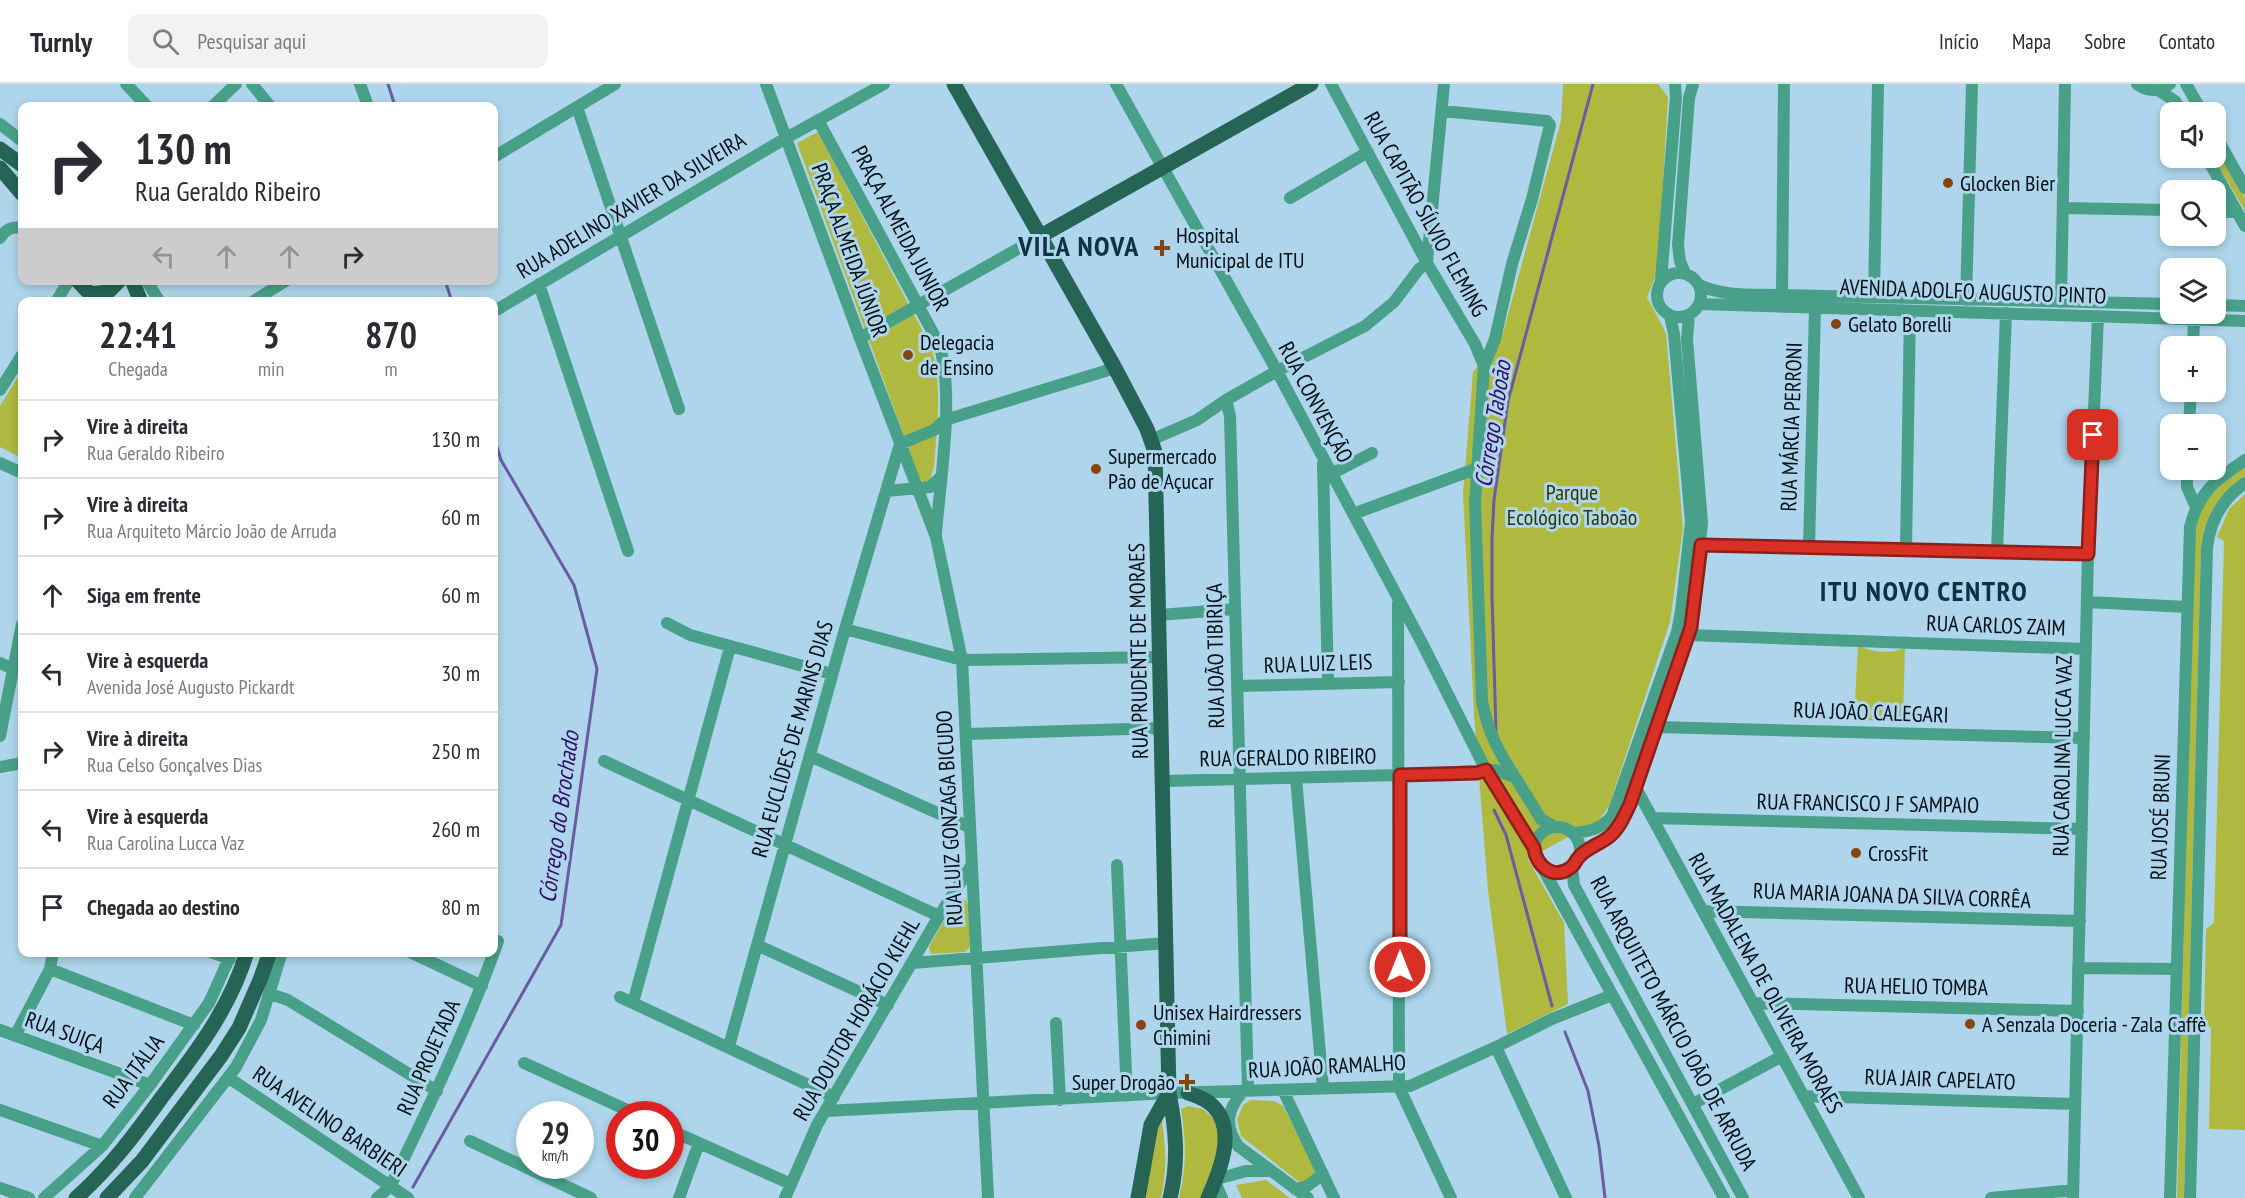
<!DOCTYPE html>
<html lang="pt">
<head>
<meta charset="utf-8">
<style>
  body { margin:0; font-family:"PT Sans Narrow",sans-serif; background:#f2f2f3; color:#2b2b33; height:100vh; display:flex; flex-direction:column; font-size:22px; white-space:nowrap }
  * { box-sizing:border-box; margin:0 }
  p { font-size:20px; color:#7c7c81 }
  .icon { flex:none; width:33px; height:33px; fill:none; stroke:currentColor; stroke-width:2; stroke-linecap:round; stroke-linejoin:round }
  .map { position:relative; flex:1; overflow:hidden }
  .drawer { position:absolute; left:18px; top:213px; width:480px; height:660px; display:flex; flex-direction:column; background:#fff; border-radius:12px; box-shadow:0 3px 9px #0003 }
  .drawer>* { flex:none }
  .hud { position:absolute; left:18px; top:18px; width:480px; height:183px; border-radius:12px; box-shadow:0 3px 9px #0003; background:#fff; color:#2b2b33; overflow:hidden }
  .fabs { position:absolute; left:2160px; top:18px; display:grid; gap:12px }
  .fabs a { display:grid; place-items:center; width:66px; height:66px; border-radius:12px; background:#fff; box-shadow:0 3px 9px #0003; font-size:30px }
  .speed { position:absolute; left:516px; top:1017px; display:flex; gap:12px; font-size:30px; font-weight:700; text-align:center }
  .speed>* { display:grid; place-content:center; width:78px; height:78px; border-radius:50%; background:#fff; box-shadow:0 3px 9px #0003; line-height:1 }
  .speed small { font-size:15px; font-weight:400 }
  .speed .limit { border:9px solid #d22; background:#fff; color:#111 }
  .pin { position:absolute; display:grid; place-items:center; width:51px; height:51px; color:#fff; margin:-26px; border-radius:12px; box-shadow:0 3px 9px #0006 }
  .me { position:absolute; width:66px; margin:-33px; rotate:0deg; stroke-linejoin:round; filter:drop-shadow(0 0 4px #0008) }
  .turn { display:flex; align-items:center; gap:21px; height:126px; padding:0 18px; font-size:27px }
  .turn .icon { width:78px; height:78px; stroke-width:2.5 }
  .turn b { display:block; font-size:42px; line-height:51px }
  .lanes { display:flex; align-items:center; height:57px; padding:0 18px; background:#0003; justify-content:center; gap:30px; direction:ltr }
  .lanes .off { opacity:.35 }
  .eta { display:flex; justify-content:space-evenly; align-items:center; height:102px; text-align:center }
  .eta b { font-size:36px; font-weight:700; line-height:42px }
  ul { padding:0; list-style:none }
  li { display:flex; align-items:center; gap:18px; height:78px; padding:0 18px; border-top:2px solid #e1e1e2 }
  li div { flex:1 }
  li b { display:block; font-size:22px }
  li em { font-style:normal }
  header { display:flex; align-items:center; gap:36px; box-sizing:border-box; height:84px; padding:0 30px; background:#fff; border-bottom:2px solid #e1e1e2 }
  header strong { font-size:28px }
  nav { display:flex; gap:33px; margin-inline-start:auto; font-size:21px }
  .search { width:420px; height:54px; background:#f2f2f3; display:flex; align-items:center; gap:15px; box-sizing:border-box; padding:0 21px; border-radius:12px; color:#7c7c81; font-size:22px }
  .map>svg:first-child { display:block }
</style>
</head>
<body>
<header>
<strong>Turnly</strong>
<div class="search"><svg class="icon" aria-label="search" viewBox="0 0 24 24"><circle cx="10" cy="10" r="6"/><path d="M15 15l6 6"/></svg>Pesquisar aqui</div>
<nav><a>Início</a><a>Mapa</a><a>Sobre</a><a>Contato</a></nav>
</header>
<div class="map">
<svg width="2245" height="1114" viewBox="0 0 2245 1114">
  <rect width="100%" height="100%" fill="#aed5eb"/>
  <path fill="#afb940" d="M1563,0H1658L1668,13L1658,186L1647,213L1666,249L1683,444L1670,538L1609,722L1599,736L1528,775L1564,839L1568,920L1507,950L1488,806L1474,630L1463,409L1473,288L1503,249L1561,37Z
    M818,48L931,263C943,302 937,343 934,383L930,396L925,398L920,396L797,59Z
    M2216,61L2245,113V127L2214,74Z
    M22,286V374L0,363V322Z
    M2245,383V392C2220,409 2204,433 2201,463L2184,1114H2177L2194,454C2198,417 2217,403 2245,383Z
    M2245,410V1046L2209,1045L2211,944L2204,939L2206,845L2214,839L2224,457L2217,453L2229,425Z
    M1858,561C1870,568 1893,571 1905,563L1903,637L1854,636Z
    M960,814L966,816L968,821L970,863L965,868L931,870L929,863L955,817Z
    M1251,1016L1274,1017L1283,1022L1317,1088L1304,1098H1299L1241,1052L1237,1036L1243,1021Z
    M1188,1022L1203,1025L1216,1037L1220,1064L1201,1114H1179C1187,1081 1186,1058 1181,1025Z
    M1160,1038H1162C1166,1065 1167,1088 1161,1114H1145L1157,1045Z
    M1266,1096L1290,1114H1242L1236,1101Z"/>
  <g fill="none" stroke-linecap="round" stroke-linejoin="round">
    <path stroke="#695ca2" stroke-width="3" d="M388,0L395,22
      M445,196L452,218
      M1496,648L1492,512V454L1494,416L1508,317L1593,0
      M1494,726L1506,751L1552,922
      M1565,948L1588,1007L1599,1062L1605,1114
      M413,1103L561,841L597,585L574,501L501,376L494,353"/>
    <path stroke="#48a089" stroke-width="12" d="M126,0L147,22
      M252,0L270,22
      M360,0L368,22
      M766,0L860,254L936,453L962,576L988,1114
      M1116,0L1277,287L1422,559L1486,686L1534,764
      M1331,0L1427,179L1475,260L1484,282L1475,418L1482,617C1488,648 1498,667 1515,693
      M2137,0C2147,8 2159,8 2170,0
      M2186,0L2202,28
      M2158,6L2175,17L2182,28
      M213,22L236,0
      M577,23L679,325
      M1442,27L1547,37L1550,41L1532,115L1512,180L1495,255L1484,282
      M818,36L939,260C955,312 940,395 936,450
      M0,40L22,57
      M2216,52L2245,104
      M494,73L615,0
      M2207,74L2245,142
      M1290,114L1368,68
      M2063,124L2170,126
      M2216,128H2237
      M0,154C6,145 12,142 22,144
      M1427,178L1444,0
      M1657 211a22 22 0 1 1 44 0a22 22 0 1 1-44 0Z
      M1685,189L1680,177L1678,161L1689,14L1693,0
      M146,196L160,218
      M1661,196L1676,13L1675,0
      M539,200L628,467
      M1699,201C1724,213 1754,210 1782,211L2170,220
      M1782,211L1784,0
      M1874,214L1878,0
      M1966,216L1972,0
      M56,218L69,196
      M252,218L287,196
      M2061,218L2065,0
      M1699,220L2245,237
      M2216,221L2245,222
      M498,225L786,54L884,0
      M860,254L1039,153
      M2193,262L2194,235
      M0,306L22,271
      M1226,316L1230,332L1248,1007
      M2189,340L2191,308
      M1151,356L1197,336L1226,316L1277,287L1365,242L1394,218L1419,185L1427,179
      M900,360L934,346L945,336L1115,284
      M0,379L22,389
      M1323,380L1328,600
      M2187,386V403L2196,423
      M1331,390L1372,369
      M886,407L930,403L941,393
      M1353,430L1478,384
      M1701,461L2088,469
      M1809,464L1815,224
      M1906,466L1910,227
      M1997,468L2006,229
      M2087,518L2187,523
      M1398,519L1399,1003L1451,1114
      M1160,531L1235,525
      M667,539L690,551L832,590
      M845,545L962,576L1161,573
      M1688,551L2086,565
      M0,579L13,585
      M1238,602L1399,598
      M1656,643L2084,654
      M966,650L1162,644
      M0,652L22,540
      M810,672L969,743
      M604,677L939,832
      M0,683L22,679
      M1296,694L1323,1004
      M1163,697L1400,691L1495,686L1515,693L1541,735L1555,743
      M1636,704L1859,1114
      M1653,734L2082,745
      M1534 766a23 23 0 1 1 46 0a23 23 0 1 1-46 0Z
      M1572,749C1589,748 1601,745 1612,732L1677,548L1681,527L1691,438L1674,250L1670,232
      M1579,773L1610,752L1624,733L1636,704L1691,543L1702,439L1687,255L1689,231
      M1117,781L1127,1012
      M1542,783L1724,1114
      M1572,784L1574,801L1743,1114
      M1703,827L2080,837
      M757,861L888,921
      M211,868L230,875
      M410,868L482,902
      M912,879L1166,859
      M2078,884L2177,885
      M50,885L194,941
      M270,910L288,916L437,1007
      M620,913L834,1013
      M633,919L730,563
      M1753,919L2078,927
      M1056,939L1060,1016
      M0,946L150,1001
      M15,952L50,885L53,868
      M729,962L845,545L900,360
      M1496,963L1566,1114
      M524,979L636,1030
      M229,994L408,1114
      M1283,1006L1334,1114
      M1243,1007C1227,1026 1224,1041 1238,1062L1308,1114
      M1803,1012L2075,1020
      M1693,1020L1782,972
      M0,1026L102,1062
      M826,1027L1169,1009L1410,1002L1496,963L1552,935L1612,911
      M670,1046L791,1100
      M470,1057L591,1114
      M1217,1095L1246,1087H1272
      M1215,1098L1222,1114
      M0,1104L29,1114
      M1295,1105L1306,1103L1323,1090
      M44,1114L102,1062L150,1001L209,919L232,868
      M135,1114L236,983L261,936L282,868
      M377,1114L390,1103C429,1023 468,942 498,857
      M679,1114L699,1059
      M785,1114L817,1041L939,832L971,782
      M1991,1114L2073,1106
      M2073,1114L2088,469L2098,232
      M2170,1114L2190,443C2199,407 2216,396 2245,376
      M2190,1114L2207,464C2210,437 2222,415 2245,399"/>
    <path stroke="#266455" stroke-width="15" d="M954,0L1115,284L1147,345L1155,368L1169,1009C1176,1045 1179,1078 1170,1114
      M0,65L22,81
      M0,84L22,110
      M1039,153L1311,0
      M77,196L96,216
      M132,196L141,218
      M90,210L108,208L120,196
      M1188,1009C1197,1012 1206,1015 1213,1022C1237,1046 1220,1087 1208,1114
      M76,1114C110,1084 136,1049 162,1013C197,967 230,924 247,868
      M107,1114L142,1077L221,972L239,944L260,896L270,868
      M1138,1114L1151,1041L1169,1009"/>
  </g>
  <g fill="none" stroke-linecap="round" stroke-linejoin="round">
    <defs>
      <path id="route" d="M1400,883V691L1477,689L1486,686L1534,764C1536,781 1553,797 1570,784C1575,781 1575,777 1579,773C1586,764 1601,760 1610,752C1619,744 1625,731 1630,720L1691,543L1701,461L2088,470L2093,351"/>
    </defs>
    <use href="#route" stroke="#8d1f18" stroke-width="15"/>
    <use href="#route" stroke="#d93025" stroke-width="10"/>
  </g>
  <g fill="#85450f" stroke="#aed5eb" stroke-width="2">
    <circle cx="1948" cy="99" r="6"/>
    <path d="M1159 155h6v6h6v6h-6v6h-6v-6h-6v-6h6z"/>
    <circle cx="1836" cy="240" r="6"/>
    <circle cx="908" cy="271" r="6"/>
    <circle cx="1096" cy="385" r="6"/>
    <circle cx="1856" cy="769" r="6"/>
    <circle cx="1970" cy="940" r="6"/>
    <circle cx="1141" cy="941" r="6"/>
    <path d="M1184 989h6v6h6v6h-6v6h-6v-6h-6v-6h6z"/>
  </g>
  <g text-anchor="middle" stroke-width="6" stroke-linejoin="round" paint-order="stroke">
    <g font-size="22" fill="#031017" stroke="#aed5eb" text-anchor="start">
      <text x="1960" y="107">Glocken Bier</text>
      <text x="1176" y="159">Hospital<tspan x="1176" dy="25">Municipal de ITU</tspan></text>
      <text x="1848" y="248">Gelato Borelli</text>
      <text x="920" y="266">Delegacia<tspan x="920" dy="25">de Ensino</tspan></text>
      <text x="1108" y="380">Supermercado<tspan x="1108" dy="25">Pão de Açucar</tspan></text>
      <text x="1868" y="777">CrossFit</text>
      <text x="1153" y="936">Unisex Hairdressers<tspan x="1153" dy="25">Chimini</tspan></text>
      <text x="1982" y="948">A Senzala Doceria - Zala Caffè</text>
      <text x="1175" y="1006" text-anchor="end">Super Drogão</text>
    </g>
    <g font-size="22" fill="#031017" stroke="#aed5eb">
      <text transform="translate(631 121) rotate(-31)" y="8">RUA ADELINO XAVIER DA SILVEIRA</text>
      <text transform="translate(1426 130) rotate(61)" y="8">RUA CAPITÃO SÍLVIO FLEMING</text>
      <text transform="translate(901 144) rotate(62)" y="8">PRAÇA ALMEIDA JUNIOR</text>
      <text transform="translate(850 166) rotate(70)" y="8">PRAÇA ALMEIDA JÚNIOR</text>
      <text transform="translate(1973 207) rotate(2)" y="8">AVENIDA ADOLFO AUGUSTO PINTO</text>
      <text transform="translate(1316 318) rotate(62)" y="8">RUA CONVENÇÃO</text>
      <text transform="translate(1791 343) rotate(-88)" y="8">RUA MÁRCIA PERRONI</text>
      <text transform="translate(1996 541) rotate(2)" y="8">RUA CARLOS ZAIM</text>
      <text transform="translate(1138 567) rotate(-91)" y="8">RUA PRUDENTE DE MORAES</text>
      <text transform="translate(1215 572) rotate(-91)" y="8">RUA JOÃO TIBIRIÇA</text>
      <text transform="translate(1318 579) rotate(-2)" y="8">RUA LUIZ LEIS</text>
      <text transform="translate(1871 628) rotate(2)" y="8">RUA JOÃO CALEGARI</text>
      <text transform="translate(792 655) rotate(-74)" y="8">RUA EUCLÍDES DE MARINS DIAS</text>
      <text transform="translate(2062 672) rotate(-89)" y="8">RUA CAROLINA LUCCA VAZ</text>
      <text transform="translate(1288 673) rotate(-1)" y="8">RUA GERALDO RIBEIRO</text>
      <text transform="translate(1868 719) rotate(1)" y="8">RUA FRANCISCO J F SAMPAIO</text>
      <text transform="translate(2160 733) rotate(-88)" y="8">RUA JOSÉ BRUNI</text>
      <text transform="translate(949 734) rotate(-93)" y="8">RUA LUIZ GONZAGA BICUDO</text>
      <text transform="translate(1892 811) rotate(2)" y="8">RUA MARIA JOANA DA SILVA CORRÊA</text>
      <text transform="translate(1766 899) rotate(61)" y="8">RUA MADALENA DE OLIVEIRA MORAES</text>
      <text transform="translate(1916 902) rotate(1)" y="8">RUA HELIO TOMBA</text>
      <text transform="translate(856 935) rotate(-60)" y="8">RUA DOUTOR HORÁCIO KIEHL</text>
      <text transform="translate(1674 939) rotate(62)" y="8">RUA ARQUITETO MÁRCIO JOÃO DE ARRUDA</text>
      <text transform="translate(65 948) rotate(20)" y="8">RUA SUIÇA</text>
      <text transform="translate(428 973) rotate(-66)" y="8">RUA PROJETADA</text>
      <text transform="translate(1327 982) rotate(-3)" y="8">RUA JOÃO RAMALHO</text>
      <text transform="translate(133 987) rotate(-53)" y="8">RUA ITÁLIA</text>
      <text transform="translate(1940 995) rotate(2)" y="8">RUA JAIR CAPELATO</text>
      <text transform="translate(330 1037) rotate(34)" y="8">RUA AVELINO BARBIERI</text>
    </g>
    <g font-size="22" fill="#313501" stroke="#aed5eb">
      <text x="1572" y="416">Parque<tspan x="1572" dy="25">Ecológico Taboão</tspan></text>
    </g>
    <g font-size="24" font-style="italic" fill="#310e66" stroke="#aed5eb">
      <text transform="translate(1493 340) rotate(-81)" y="8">Córrego Taboão</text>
      <text transform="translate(559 733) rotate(-82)" y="8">Córrego do Brochado</text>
    </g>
    <g font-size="28" font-weight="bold" letter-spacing="1.5" fill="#0e3243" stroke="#aed5eb">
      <text x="1079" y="172">VILA NOVA</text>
      <text x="1924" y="517">ITU NOVO CENTRO</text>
    </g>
  </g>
</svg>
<div class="fabs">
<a><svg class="icon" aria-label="sound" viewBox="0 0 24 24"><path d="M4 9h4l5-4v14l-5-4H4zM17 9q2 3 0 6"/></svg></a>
<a><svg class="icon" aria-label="search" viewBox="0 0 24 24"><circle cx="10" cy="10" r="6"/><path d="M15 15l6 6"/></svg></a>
<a><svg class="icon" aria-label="layers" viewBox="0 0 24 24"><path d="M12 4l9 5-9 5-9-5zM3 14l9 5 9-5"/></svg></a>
<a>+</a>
<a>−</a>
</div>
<div class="speed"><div>29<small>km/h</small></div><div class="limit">30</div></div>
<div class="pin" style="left:2093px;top:351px;background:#d93025"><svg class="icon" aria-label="arrive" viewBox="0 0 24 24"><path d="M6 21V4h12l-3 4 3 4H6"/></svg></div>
<svg class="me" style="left:1400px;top:883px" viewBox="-20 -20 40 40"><circle r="17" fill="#d93025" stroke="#fff" stroke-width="3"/><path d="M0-11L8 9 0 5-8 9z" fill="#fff"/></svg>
<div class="hud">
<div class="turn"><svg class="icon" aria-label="right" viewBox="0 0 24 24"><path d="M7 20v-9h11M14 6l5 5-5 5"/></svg><div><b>130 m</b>Rua Geraldo Ribeiro</div></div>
<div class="lanes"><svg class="icon off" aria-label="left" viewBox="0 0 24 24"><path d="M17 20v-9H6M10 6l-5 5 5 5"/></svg><svg class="icon off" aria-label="ahead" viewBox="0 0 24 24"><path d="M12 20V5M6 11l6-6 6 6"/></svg><svg class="icon off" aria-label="ahead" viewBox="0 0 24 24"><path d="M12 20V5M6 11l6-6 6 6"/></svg><svg class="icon" aria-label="right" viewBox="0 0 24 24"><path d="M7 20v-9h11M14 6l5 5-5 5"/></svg></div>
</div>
<section class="drawer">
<div class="eta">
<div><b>22:41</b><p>Chegada</p></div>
<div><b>3</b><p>min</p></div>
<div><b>870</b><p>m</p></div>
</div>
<ul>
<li><svg class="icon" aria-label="right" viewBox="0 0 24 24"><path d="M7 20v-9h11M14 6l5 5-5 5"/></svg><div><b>Vire à direita</b><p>Rua Geraldo Ribeiro</p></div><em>130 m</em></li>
<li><svg class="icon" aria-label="right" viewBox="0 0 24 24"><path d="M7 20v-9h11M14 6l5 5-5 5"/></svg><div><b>Vire à direita</b><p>Rua Arquiteto Márcio João de Arruda</p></div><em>60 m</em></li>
<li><svg class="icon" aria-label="ahead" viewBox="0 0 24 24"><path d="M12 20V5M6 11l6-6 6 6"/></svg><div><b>Siga em frente</b></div><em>60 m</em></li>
<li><svg class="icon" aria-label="left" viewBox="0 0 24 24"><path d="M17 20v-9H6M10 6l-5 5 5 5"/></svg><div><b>Vire à esquerda</b><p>Avenida José Augusto Pickardt</p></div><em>30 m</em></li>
<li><svg class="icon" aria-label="right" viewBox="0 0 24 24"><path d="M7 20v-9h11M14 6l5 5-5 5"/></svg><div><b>Vire à direita</b><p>Rua Celso Gonçalves Dias</p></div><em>250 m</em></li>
<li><svg class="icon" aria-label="left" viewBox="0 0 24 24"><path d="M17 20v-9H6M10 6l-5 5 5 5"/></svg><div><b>Vire à esquerda</b><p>Rua Carolina Lucca Vaz</p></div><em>260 m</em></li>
<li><svg class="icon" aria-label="arrive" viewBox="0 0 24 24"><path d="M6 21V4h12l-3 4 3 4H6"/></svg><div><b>Chegada ao destino</b></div><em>80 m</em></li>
</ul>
</section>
</div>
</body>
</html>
